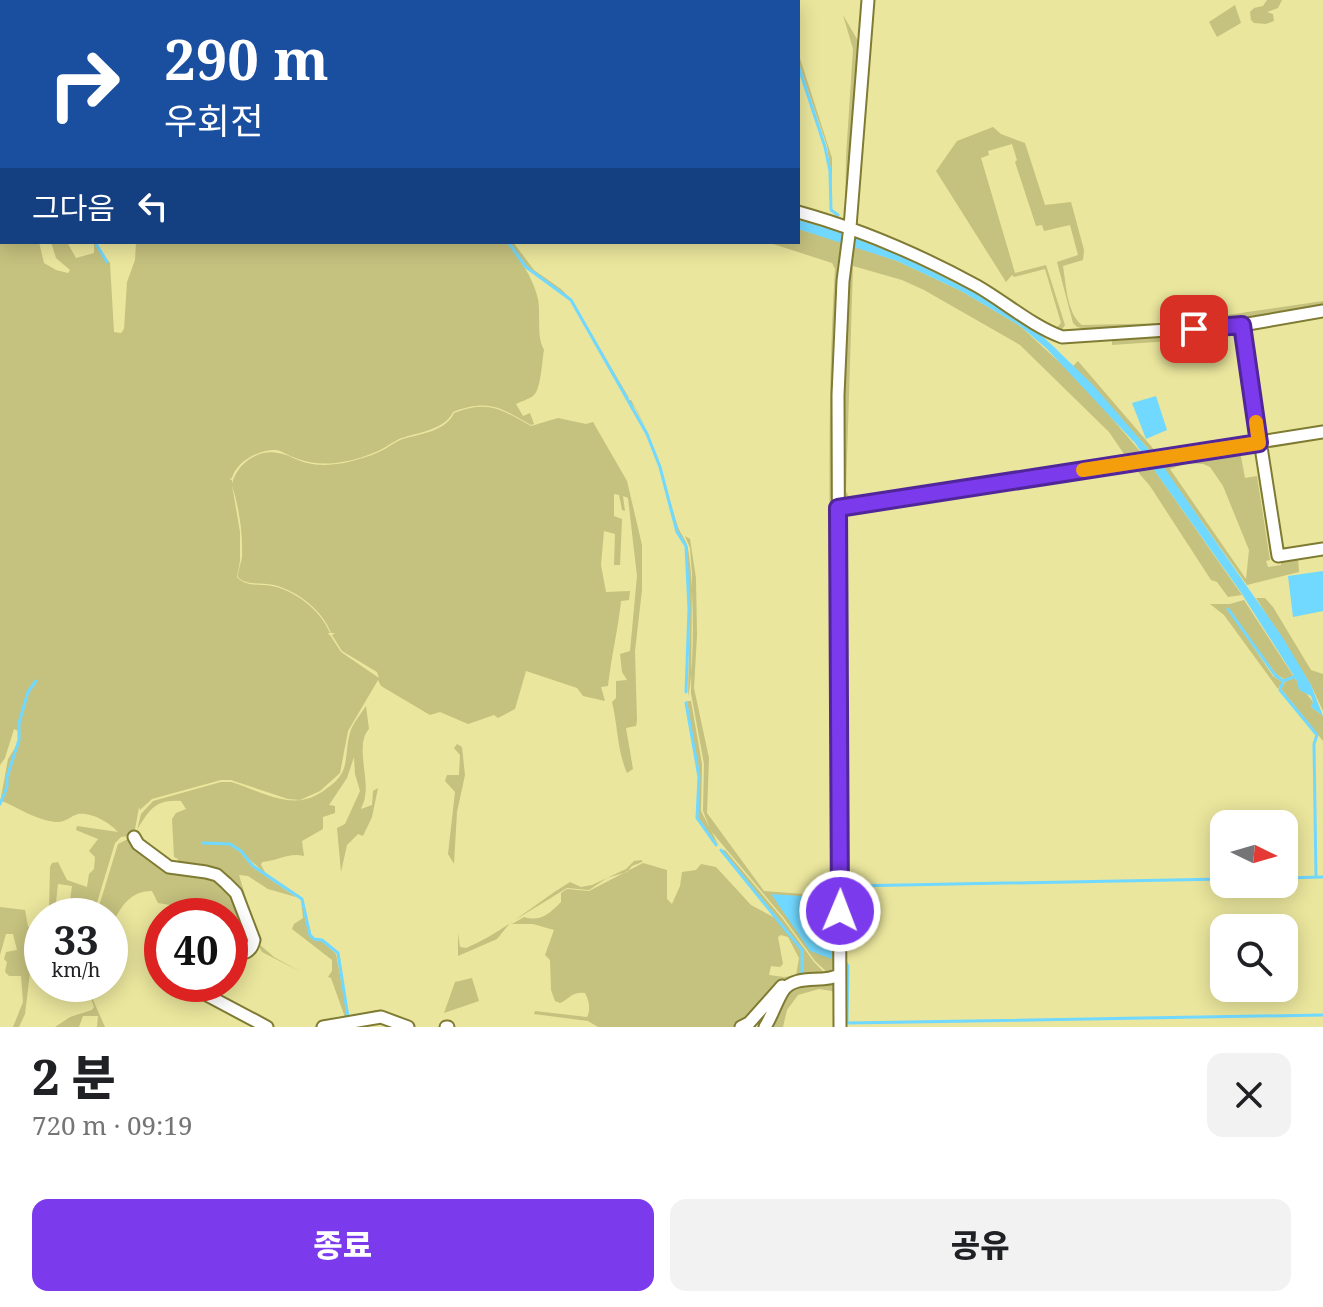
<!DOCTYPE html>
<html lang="ko">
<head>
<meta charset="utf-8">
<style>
  body { margin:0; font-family:"Noto Serif","Noto Sans KR",serif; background:#f2f2f2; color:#202124; height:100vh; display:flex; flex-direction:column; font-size:30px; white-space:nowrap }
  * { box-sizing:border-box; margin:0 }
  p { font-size:26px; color:#757577 }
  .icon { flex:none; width:44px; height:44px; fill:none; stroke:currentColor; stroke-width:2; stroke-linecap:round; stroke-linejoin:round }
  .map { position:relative; height:1027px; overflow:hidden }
  .details { display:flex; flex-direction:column; background:#fff; flex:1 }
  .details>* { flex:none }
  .banner { position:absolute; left:0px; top:0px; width:800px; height:244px; box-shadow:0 4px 20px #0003; background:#1a4fa0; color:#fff; overflow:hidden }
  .needle { width:52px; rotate:95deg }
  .controls { position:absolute; left:1210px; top:810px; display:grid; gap:16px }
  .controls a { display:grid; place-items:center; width:88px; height:88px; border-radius:16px; background:#fff; box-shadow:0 4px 20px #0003; font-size:40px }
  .speed { position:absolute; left:24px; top:898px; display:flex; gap:16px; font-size:40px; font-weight:700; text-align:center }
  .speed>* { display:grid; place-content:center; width:104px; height:104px; border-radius:50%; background:#fff; box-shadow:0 4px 20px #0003; line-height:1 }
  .speed small { font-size:20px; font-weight:400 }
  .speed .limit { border:12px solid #d22; background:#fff; color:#111 }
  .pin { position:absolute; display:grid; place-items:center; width:68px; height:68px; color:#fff; margin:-34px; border-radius:16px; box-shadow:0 4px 12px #0006 }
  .me { position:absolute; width:88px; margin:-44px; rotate:1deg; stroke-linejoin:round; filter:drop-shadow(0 0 6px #0008) }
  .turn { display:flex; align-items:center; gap:28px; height:168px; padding:0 32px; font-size:36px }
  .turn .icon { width:104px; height:104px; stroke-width:2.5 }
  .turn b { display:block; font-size:56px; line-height:68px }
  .then { display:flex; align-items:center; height:76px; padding:0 32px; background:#0003; gap:16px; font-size:30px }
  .round { display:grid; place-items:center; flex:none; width:84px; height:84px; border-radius:16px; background:#f2f2f2 }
  .headline { display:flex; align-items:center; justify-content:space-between; height:136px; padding:0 32px }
  h1 { font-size:48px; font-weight:800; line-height:60px }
  .cta { display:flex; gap:16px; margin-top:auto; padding:16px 32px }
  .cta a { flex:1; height:92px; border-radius:16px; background:#7c3aed; color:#fff; font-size:32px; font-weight:800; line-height:92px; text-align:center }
  .cta a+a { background:#f2f2f2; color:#202124 }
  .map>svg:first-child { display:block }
</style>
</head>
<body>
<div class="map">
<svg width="1323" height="1027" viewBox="0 0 1323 1027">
  <rect width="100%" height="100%" fill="#eae69d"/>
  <path fill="#c5c17e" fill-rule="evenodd" d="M1267,0H1282L1278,8L1267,12L1273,14L1274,21L1266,24L1254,23L1251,20L1250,12L1254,8L1263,6Z
    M1235,5L1241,23L1217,37L1209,22Z
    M843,15L861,46L847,217L845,220L846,157L853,49Z
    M798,52L832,158V209L831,172L827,146L798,61Z
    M993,127L1001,134L1025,143L1045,205L1071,202L1084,250L1083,260L1063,266C1066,284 1067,314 1082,325L1171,323L1323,301V308L1239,322L1089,330L1077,327L1073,323L1057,262L1078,255L1070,225L1044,231L1042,225L1036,226L1015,162L1017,160L1012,144L988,151L989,155L981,158L1015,273L1046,265L1065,325L1061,331H1054L1061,323L1045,269L1014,277L1012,275L1006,282L936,171L957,141Z
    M0,134L2,242H39L44,263L56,270L68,273L70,270L56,258L51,242H67L76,258L94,253V242L110,263L114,332L121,333L124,329L127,282L135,260L136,242H507C520,260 533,277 538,299C541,316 536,336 544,350C542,360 541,389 534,395C530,399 521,401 516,404L523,416L530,413L534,424L531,425C500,407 488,399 453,412C445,429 421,432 405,437C396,439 387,447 378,451C367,456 354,460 342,462C326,465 309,464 293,457C287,455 283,451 276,450C259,449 236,462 232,478L229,479L232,480V484C237,464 257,449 278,453C288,454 297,461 307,463C319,466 332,465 344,463C356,460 368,457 379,452C388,448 397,440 406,438C422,434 447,430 454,413C489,400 500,409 531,426L558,418L586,424L593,422L627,481L642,545V590L635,651L637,721L636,726L626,728L633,769L627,773C617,750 618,726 612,702L616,698V681L627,680L622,672L620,654L630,651L637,576L628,498L623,496L625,511L622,510L619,495L614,494V516L622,519L620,565H614L615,534L604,531L601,565L606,592L630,591L629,600L621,601C618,630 611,657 608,686L601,687L605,701L583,696L577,688L526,671L515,709L498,718L494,715L468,724L440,712L430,715L381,686L378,680L348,731L340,773L320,791L300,800L288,799L231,780H221L152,799L140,810L139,807L134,835L121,837L115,843L93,916H82L81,904L70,900L72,886L58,884L56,902L67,907V913L57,916L49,909L50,867L52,863L58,862L67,880L87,887L89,874L94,869L95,857L89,851L98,839L76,830L77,826L118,832C110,823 92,812 78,814C70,816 66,823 55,822C36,820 19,808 2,801L0,803L8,759L20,740V732L14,729L5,758L0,765ZM232,485C239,508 243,533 242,557C241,564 238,570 238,577C246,586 262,582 274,585C298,591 323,611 331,633H335L332,635L342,651L377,672L379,678L341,652L330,635L327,634L330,633C321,611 296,591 272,586C260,584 245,587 237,577L240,561V532Z
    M798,229L844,243L837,967L834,973L829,974L815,961L783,917L711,831L703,811L704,764L691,693L692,574L690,548L685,536L690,539L696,578L697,635L694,688L709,758L707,813L764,891L830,896C837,687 822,477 835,269L832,263L767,242H798ZM772,895L829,898L831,958Z
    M509,242H513L534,270L561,289L572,300L629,398H627L571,300L526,266Z
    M850,245L897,261L961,291L1020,326L1082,383L1144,456L853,502L843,498L840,393ZM853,266L902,280L924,290L1020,345L1109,432L1124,454L856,498L849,497L846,491Z
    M1215,334V338L1112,345V338Z
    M1078,361L1157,453L1153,454L1073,366Z
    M628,400H631C655,439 664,483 678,527C681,535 687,541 688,549C694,583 695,665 688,697L690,609L686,546L678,532L660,467L648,433L635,408Z
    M1240,451L1245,478L1257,476L1270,560L1266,561L1268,567L1281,565V560L1298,558L1299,572L1247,585L1160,463ZM1187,463L1203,464L1210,467L1223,486L1249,550L1246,579L1170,469Z
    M1150,464L1242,595L1228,597L1217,582L1211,580L1150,486L1138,472L1134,471L851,512L847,515L845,607H841L843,514L846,511Z
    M1256,598H1265L1273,607L1311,670L1323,674V711L1311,685Z
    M1244,600L1294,677L1313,702L1311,707L1323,716V741L1281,689L1285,682L1292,677L1284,679L1276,674L1226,607L1273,676L1282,682L1278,689L1224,615L1210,604H1230Z
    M842,614H846L847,881L849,884L844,961L847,1027H844C843,889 843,752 842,614Z
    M687,701H691L702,764L701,811L719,846L697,818L699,777Z
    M366,706L369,729C355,744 369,777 365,796C365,801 362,805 361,809L372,805L373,791L378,788L372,817L363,836L358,834L347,845L341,872L337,828L345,824L360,791L355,774L354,757L347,778L329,805L335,806V813L323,817V829L302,841L304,856C289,852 277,861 262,862L261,865L266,874L231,843H198L230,845L240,852L252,867L296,897L268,889L248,876L239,875L260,945L274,957L301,972L262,952L227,881L177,868L178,859L174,857L172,819L176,813L186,809L181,801C155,799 149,810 137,830L141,814L153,801L221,782H231C264,792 294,814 326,789C332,785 340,778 343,771C348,758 346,746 350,733C352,724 361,714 366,706Z
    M457,744L462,747L465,775L457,812L454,864L448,854L455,792L445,781L447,775H459L460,755L454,748Z
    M128,839L159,862L206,873L225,884L248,926L230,925V916H180L176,906L158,903L152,891C128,891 120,909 110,928V916H96L118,844Z
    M721,850H725L782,918L814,962L829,977L771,995L737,1027H598L588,1021L534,1014L535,1011L587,1017C591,1010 589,1000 585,993C573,991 570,998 560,1003L555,1001L551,990L550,960L545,955L554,930L533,924H512L524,917C541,922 549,914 561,902V893L567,889L589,891L643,863L667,870V899L672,904L680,886L682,872L696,870L701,864L716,867L751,905L777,919L801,951L803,974L802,950ZM781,935L788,937L799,958L796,975L784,977L769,975L771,966L780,967L783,964L778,937Z
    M642,860V862L632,866L627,872L607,878L589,890L567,888L510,923L497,939L458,956V933L460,947L466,948C504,932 534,904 570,882L581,887L592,885L626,869L634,861Z
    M301,900L309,936L314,940L322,941L336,954L348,1018L376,1010L379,1015L346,1020L331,978L328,977L332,971V960L292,929L294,924L303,918Z
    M0,907L25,910L28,926L42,947V950L32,956L25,1014L19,1027H13L23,1002L21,976H9L5,972L7,962L4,959L6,952L17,950L13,934H6L0,955Z
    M472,978L479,1001L444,1013L455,982Z
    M832,981L837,987L838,1027H834V996L832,991L819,989L798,995L787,1010L783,1027H773L785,996L796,986L783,995L771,1027H765C792,984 775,983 832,981Z
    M86,984L105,1027H97L98,1016H83L79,1027H55L70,1017L92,1010L94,1007Z"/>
  <path fill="#71d8ff" d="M798,220L837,231L906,258L1001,306L1031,326L1052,345L1093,385L1163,466L1283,638L1311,685L1323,716L1311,707L1313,702L1311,696L1299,690L1297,681L1240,591L1135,443L1046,348L1020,326L961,291L897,261L798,229Z
    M1156,396L1167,430L1146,439L1132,403Z
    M1323,571V611L1293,617L1288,576Z
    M771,894L830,898L832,959L810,951Z"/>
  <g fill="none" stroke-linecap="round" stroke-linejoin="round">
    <path stroke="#71d8ff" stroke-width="3" d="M77,0L79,2
      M90,0L92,2
      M388,0L396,2
      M774,0L775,2
      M582,2L583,0
      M798,65L825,147L830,171L831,210L838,215
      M95,242L107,262
      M508,242L526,267L571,300L647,434L660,467L677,532L686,546L689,609L686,692
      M1228,609L1275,675L1283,681L1294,677
      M1283,681L1280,690L1317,735L1314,744L1316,877
      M686,703L699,777L697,818L716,845
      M0,804L7,787V777L19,740V723L28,692L36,681
      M203,843L230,844L241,851L253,866L302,899L310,935L314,939L322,940L338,953L348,1017L362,1015
      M721,850L802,950V974
      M1284,878L1323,877
      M1224,879L850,886L845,961L848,966L847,1023L1323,1015
      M772,1027L780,1008"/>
    <defs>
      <path id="minor" d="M0,70L2,69
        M798,212C860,229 920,255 977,286C1005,302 1032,326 1062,337L1242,325L1323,311
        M1242,325L1278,556L1323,549
        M838,508L1323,432
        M134,837L138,844L169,867L206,872L217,875L226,883L236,893L254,940C251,954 243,954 230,954
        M186,984L267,1027
        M323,1027L381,1017L408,1027
        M446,1027H448
        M741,1027L749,1023L782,986
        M765,1027C772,1016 776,1002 783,991C795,973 823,984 839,975
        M840,1027L838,395L843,281L850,227L868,0"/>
    </defs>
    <use href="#minor" stroke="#7f7b33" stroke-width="15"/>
    <use href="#minor" stroke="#fff" stroke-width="11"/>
  </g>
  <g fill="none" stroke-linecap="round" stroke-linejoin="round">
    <defs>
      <path id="route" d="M840,911L838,508L1259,443L1242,325L1194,329"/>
    </defs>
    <use href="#route" stroke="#51269a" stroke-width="20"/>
    <use href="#route" stroke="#7c3aed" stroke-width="14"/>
    <path stroke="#f59e0b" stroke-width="14" d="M1083,470L1259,443L1256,422"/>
  </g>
</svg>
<div class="controls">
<a><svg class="needle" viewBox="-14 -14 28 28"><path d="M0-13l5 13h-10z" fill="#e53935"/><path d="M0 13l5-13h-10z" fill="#757577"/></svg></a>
<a><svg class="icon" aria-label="search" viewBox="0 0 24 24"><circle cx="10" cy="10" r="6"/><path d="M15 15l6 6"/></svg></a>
</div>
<div class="speed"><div>33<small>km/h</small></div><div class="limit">40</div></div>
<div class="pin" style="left:1194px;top:329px;background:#d93025"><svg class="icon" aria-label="arrive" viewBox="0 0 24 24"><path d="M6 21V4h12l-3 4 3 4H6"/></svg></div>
<svg class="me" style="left:840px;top:911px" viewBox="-20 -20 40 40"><circle r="17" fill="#7c3aed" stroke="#fff" stroke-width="3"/><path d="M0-11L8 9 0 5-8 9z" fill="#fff"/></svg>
<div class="banner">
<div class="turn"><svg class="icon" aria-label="right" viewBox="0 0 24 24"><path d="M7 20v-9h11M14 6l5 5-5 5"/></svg><div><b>290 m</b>우회전</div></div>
<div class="then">그다음<svg class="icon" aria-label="left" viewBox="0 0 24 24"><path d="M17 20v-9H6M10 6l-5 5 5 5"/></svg></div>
</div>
</div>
<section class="details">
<div class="headline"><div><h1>2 분</h1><p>720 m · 09:19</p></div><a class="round"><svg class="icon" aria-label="close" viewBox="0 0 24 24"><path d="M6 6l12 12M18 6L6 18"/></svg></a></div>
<div class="cta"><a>종료</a><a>공유</a></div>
</section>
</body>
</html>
